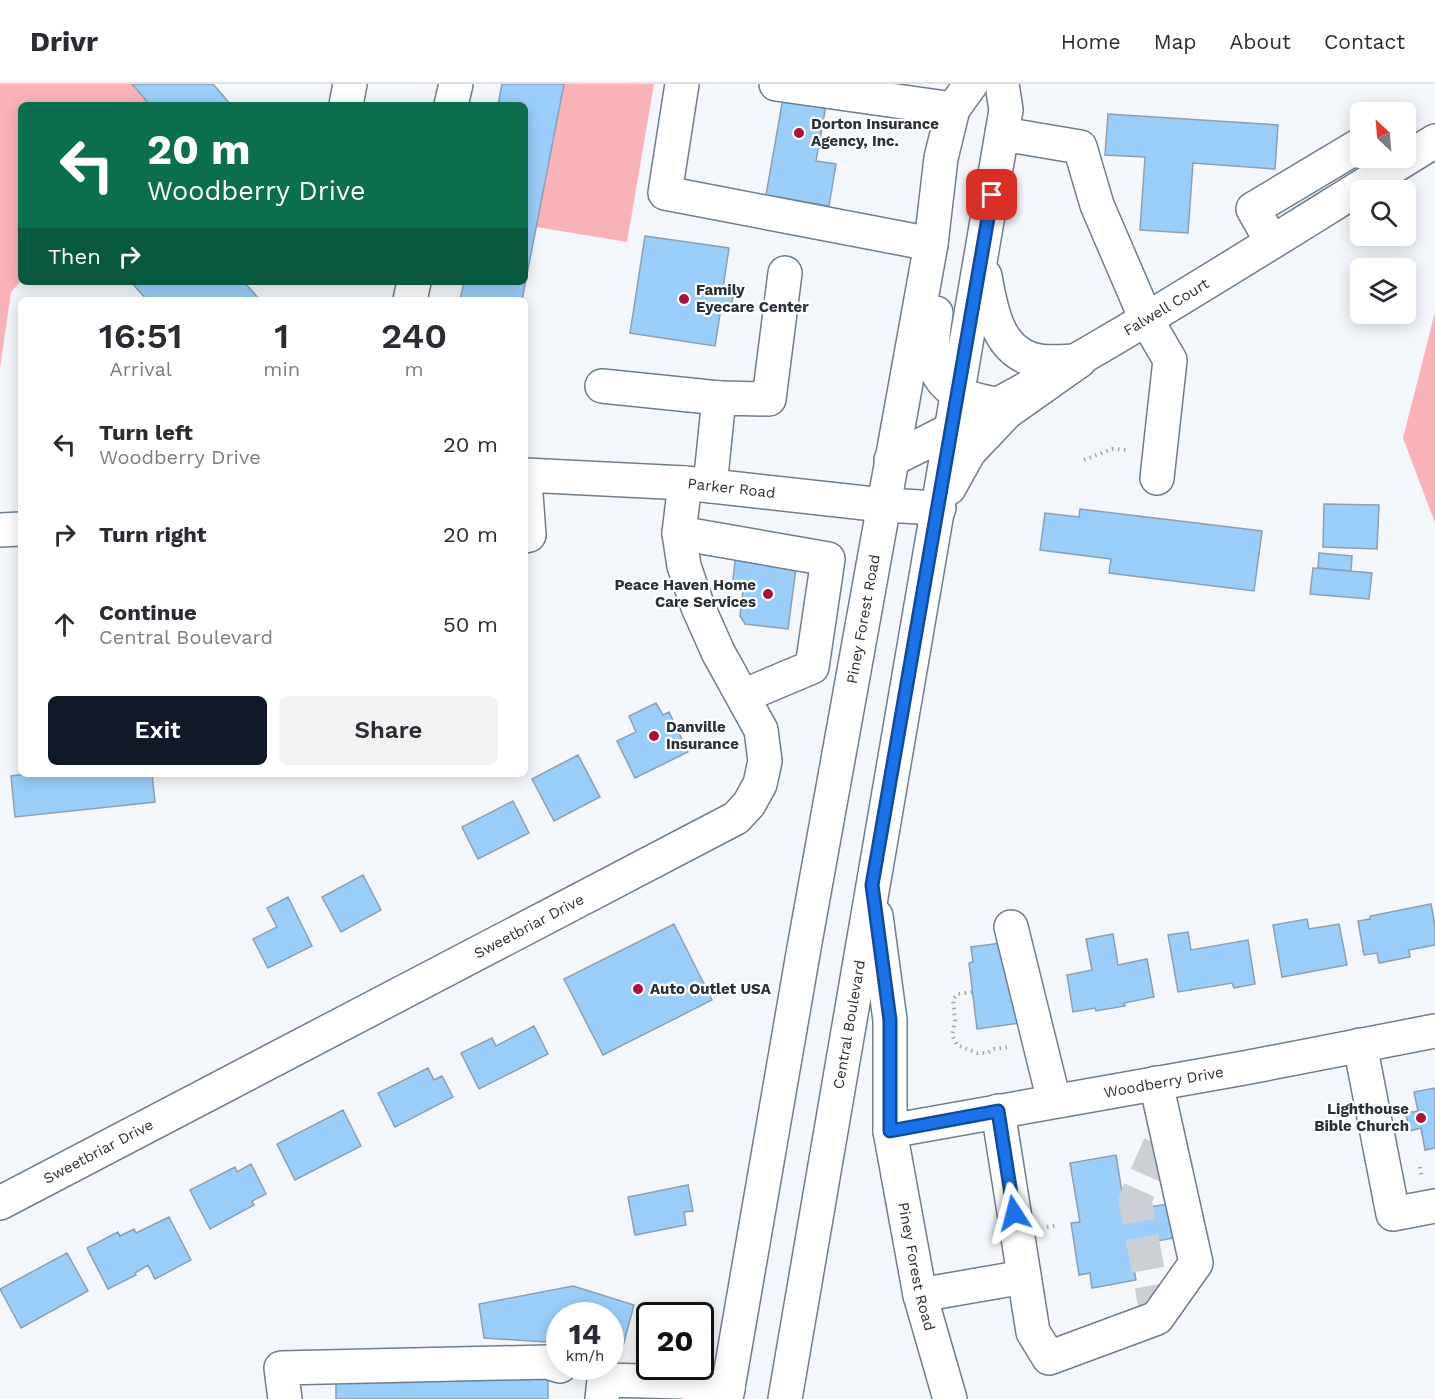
<!DOCTYPE html>
<html lang="en">
<head>
<meta charset="utf-8">
<style>
  body { margin:0; font-family:"Work Sans",sans-serif; background:#f2f2f3; color:#2b2b33; height:100vh; display:flex; flex-direction:column; font-size:22px; white-space:nowrap }
  * { box-sizing:border-box; margin:0 }
  p { font-size:20px; color:#7c7c81 }
  .icon { flex:none; width:33px; height:33px; fill:none; stroke:currentColor; stroke-width:2; stroke-linecap:round; stroke-linejoin:round }
  .map { position:relative; flex:1; overflow:hidden }
  .details { position:absolute; left:18px; top:213px; width:510px; height:480px; display:flex; flex-direction:column; background:#fff; border-radius:9px; box-shadow:0 3px 15px #0003 }
  .details>* { flex:none }
  .guide { position:absolute; left:18px; top:18px; width:510px; height:183px; border-radius:9px; box-shadow:0 3px 15px #0003; background:#0b6e4f; color:#fff; overflow:hidden }
  .needle { width:39px; rotate:334deg }
  .controls { position:absolute; left:1350px; top:18px; display:grid; gap:12px }
  .controls a { display:grid; place-items:center; width:66px; height:66px; border-radius:9px; background:#fff; box-shadow:0 3px 15px #0003; font-size:30px }
  .speed { position:absolute; left:546px; top:1218px; display:flex; gap:12px; font-size:30px; font-weight:700; text-align:center }
  .speed>* { display:grid; place-content:center; width:78px; height:78px; border-radius:50%; background:#fff; box-shadow:0 3px 15px #0003; line-height:1 }
  .speed small { font-size:15px; font-weight:400 }
  .speed .limit { border:3px solid #111; border-radius:9px; background:#fff; color:#111 }
  .pin { position:absolute; display:grid; place-items:center; width:51px; height:51px; color:#fff; margin:-26px; border-radius:12px; box-shadow:0 3px 9px #0006 }
  .me { position:absolute; width:66px; margin:-33px; rotate:351deg; stroke-linejoin:round; filter:drop-shadow(0 0 4px #0008) }
  .turn { display:flex; align-items:center; gap:21px; height:126px; padding:0 30px; font-size:27px }
  .turn .icon { width:78px; height:78px; stroke-width:2.5 }
  .turn b { display:block; font-size:42px; line-height:51px }
  .then { display:flex; align-items:center; height:57px; padding:0 30px; background:#0003; gap:12px; font-size:22px }
  .eta { display:flex; justify-content:space-evenly; align-items:center; height:102px; text-align:center }
  .eta b { font-size:36px; font-weight:600; line-height:42px }
  .action { display:flex; gap:12px; margin-top:auto; padding:12px 30px }
  .action a { flex:1; height:69px; border-radius:9px; background:#111827; color:#fff; font-size:24px; font-weight:600; line-height:69px; text-align:center }
  .action a+a { background:#f2f2f3; color:#2b2b33 }
  ul { padding:0; list-style:none }
  li { display:flex; align-items:center; gap:18px; height:90px; padding:0 30px }
  li div { flex:1 }
  li b { display:block; font-size:22px }
  li em { font-style:normal }
  header { display:flex; align-items:center; gap:36px; box-sizing:border-box; height:84px; padding:0 30px; background:#fff; border-bottom:2px solid #e1e1e2 }
  header strong { font-size:28px }
  nav { display:flex; gap:33px; margin-inline-start:auto; font-size:21px }
  .map>svg:first-child { display:block }
</style>
</head>
<body>
<header>
<strong>Drivr</strong>
<nav><a>Home</a><a>Map</a><a>About</a><a>Contact</a></nav>
</header>
<div class="map">
<svg width="1435" height="1315" viewBox="0 0 1435 1315">
  <rect width="100%" height="100%" fill="#f3f7fb"/>
  <path fill="#f9b3b8" d="M0,0H132L150,21H21V197L11,208L0,284Z
    M564,0H654L627,158L536,143Z
    M1435,228V439L1403,354Z"/>
  <path fill="#9acefa" stroke="#8c9fb1" stroke-width="1.5" d="M132,0H213L231,21H150Z
    M502,0H564L522,216H460L464,198H525V21H498Z
    M783,14L826,21L816,77L836,80L829,122L766,111Z
    M1108,30L1278,41L1275,85L1193,79L1188,149L1140,146L1145,73L1105,71Z
    M645,152L729,164L723,204L734,206L731,225L721,224L715,262L630,249Z
    M131,198H244L260,216H147Z
    M1324,420L1379,421L1377,465L1323,463Z
    M1080,425L1262,447L1254,507L1109,489L1111,475L1040,466L1045,429L1079,433Z
    M736,469L797,477L788,545L745,540L740,532L743,506L732,504Z
    M1319,469L1352,472L1351,487L1318,484Z
    M1313,484L1372,489L1369,515L1310,510Z
    M656,619L663,631L669,628L688,668L635,694L617,657L636,648L629,632Z
    M578,671L600,713L554,737L532,695Z
    M26,690H152L155,718L15,733L11,692Z
    M513,717L529,749L478,775L462,743Z
    M363,791L381,826L341,848L322,813Z
    M288,813L312,862L268,884L253,855L277,843L267,824Z
    M1431,820L1435,843V861L1409,866L1410,873L1379,879L1377,869L1364,871L1358,837L1370,835V832Z
    M1307,835L1309,845L1339,840L1347,881L1282,893L1273,841Z
    M674,840L712,916L603,971L564,895Z
    M1188,848L1191,866L1248,856L1255,900L1234,904L1232,899L1178,908L1168,851Z
    M1113,850L1118,881L1147,875L1154,913L1124,919L1125,922L1096,927L1095,924L1073,928L1067,891L1092,886L1086,855Z
    M1009,858L1020,939L977,945L969,879L973,878L971,863Z
    M534,942L548,970L479,1005L461,969L492,954L496,962Z
    M428,984L434,996L442,992L453,1013L395,1043L378,1009Z
    M1435,1004V1064L1425,1066L1421,1044L1409,1047L1406,1029L1418,1027L1414,1008Z
    M343,1026L361,1062L295,1096L277,1060Z
    M1116,1071L1125,1127L1174,1119L1179,1153L1130,1162L1136,1196L1092,1204L1090,1189L1079,1191L1071,1139L1080,1138L1070,1079Z
    M251,1080L266,1110L252,1117L254,1121L210,1145L190,1106L235,1083L237,1088Z
    M688,1101L693,1127L684,1128L686,1141L635,1151L628,1113Z
    M169,1133L191,1176L155,1195L148,1181L135,1189L136,1191L108,1205L87,1164L118,1148L120,1152L134,1145L136,1149Z
    M67,1169L88,1207L21,1244L0,1205Z
    M573,1202L634,1221L623,1262L610,1258V1232H560V1259L484,1254L479,1220Z
    M548,1293V1315H336V1297Z"/>
  <g fill="none" stroke-linecap="round" stroke-linejoin="round">
    <path stroke="#cbd0d4" stroke-width="33" stroke-dasharray="33 16" stroke-linecap="butt" d="M1157,1234L1135,1116L1166,1046"/>
    <defs>
      <g id="minor">
        <path d="M682,0L665,109L931,160"/>
        <path d="M776,0L953,25"/>
        <path d="M346,21L350,0"/>
        <path d="M451,21L456,0"/>
        <path d="M1002,50L1080,63L1097,121L1146,235L1170,276L1157,394"/>
        <path d="M1272,158L1253,125L1360,61"/>
        <path d="M410,216L414,198"/>
        <path d="M602,302L719,314"/>
        <path id="s1" d="M891,376C1080,283 1256,167 1435,57"/>
        <path id="s2" d="M525,391L685,399L883,421L939,424"/>
        <path d="M525,396L529,451L525,452"/>
        <path d="M710,402L719,314L769,315L785,189"/>
        <path d="M0,446L21,445"/>
        <path d="M679,449L828,475L812,583L743,612"/>
        <path d="M1011,843L1054,1017"/>
        <path d="M1360,961L1393,1130L1435,1122"/>
        <path d="M998,1027L1033,1248L1049,1274L1157,1234L1196,1179L1156,999"/>
        <path id="s3" d="M890,1047L1244,984L1435,947"/>
        <path id="s4" d="M0,1119L736,734L749,720L760,700L765,677L761,646L718,568L698,523L684,482L679,449L685,399"/>
        <path d="M920,1211L1024,1193"/>
        <path d="M285,1315L281,1284L547,1278L560,1282"/>
        <path d="M602,1315L604,1296L683,1298L728,1305"/>
      </g>
      <g id="major">
        <path d="M985,192C991,226 998,271 1040,277C1053,279 1066,277 1079,277"/>
        <path d="M936,229C926,287 936,311 997,320"/>
        <path d="M949,404L969,368L1007,328L1079,277"/>
        <path id="s5" d="M876,832L890,936V1047L920,1211L950,1315"/>
        <path id="s6" d="M726,1315L804,864L931,160L941,74L953,25L971,0"/>
        <path id="s7" d="M785,1315L1006,26L1002,0"/>
      </g>
    </defs>
    <use href="#minor" stroke="#6c7e8e" stroke-width="36"/>
    <use href="#major" stroke="#6c7e8e" stroke-width="36"/>
    <path stroke="#9fa5aa" stroke-width="4" stroke-dasharray="1.5 4.5" stroke-linecap="butt" d="M1084,376L1112,365L1129,366
      M972,908L958,910L953,915L955,937L952,951L957,961L977,969H987L994,965L1009,963
      M1420,1083L1422,1094
      M1047,1143L1058,1141"/>
    <use href="#minor" stroke="#fff" stroke-width="33"/>
    <use href="#major" stroke="#fff" stroke-width="33"/>
  </g>
  <g fill="none" stroke-linecap="round" stroke-linejoin="round">
    <defs>
      <path id="route" d="M992,111L872,801L890,936V1047L998,1027L1014,1129"/>
    </defs>
    <use href="#route" stroke="#114b97" stroke-width="15"/>
    <use href="#route" stroke="#1a73e8" stroke-width="10"/>
  </g>
  <g fill="#a9123c" stroke="#fff" stroke-width="2">
    <circle cx="799" cy="49" r="6"/>
    <circle cx="684" cy="215" r="6"/>
    <circle cx="768" cy="510" r="6"/>
    <circle cx="654" cy="652" r="6"/>
    <circle cx="638" cy="905" r="6"/>
    <circle cx="1421" cy="1034" r="6"/>
  </g>
  <g text-anchor="middle" stroke-width="4.5" stroke-linejoin="round" paint-order="stroke">
    <g font-size="15" font-weight="bold" fill="#2a3239" stroke="#fff" text-anchor="start">
      <text x="811" y="45">Dorton Insurance<tspan x="811" dy="17">Agency, Inc.</tspan></text>
      <text x="696" y="211">Family<tspan x="696" dy="17">Eyecare Center</tspan></text>
      <text x="756" y="506" text-anchor="end">Peace Haven Home<tspan x="756" dy="17">Care Services</tspan></text>
      <text x="666" y="648">Danville<tspan x="666" dy="17">Insurance</tspan></text>
      <text x="650" y="910">Auto Outlet USA</text>
      <text x="1409" y="1030" text-anchor="end">Lighthouse<tspan x="1409" dy="17">Bible Church</tspan></text>
    </g>
    <g font-size="15" fill="#2a3239" stroke="#fff">
      <text dy="5" stroke="none"><textPath href="#s1" startOffset="315">Falwell Court</textPath></text>
      <text dy="5" stroke="none"><textPath href="#s2" startOffset="207">Parker Road</textPath></text>
      <text dy="5" stroke="none"><textPath href="#s6" startOffset="792">Piney Forest Road</textPath></text>
      <text dy="5" stroke="none"><textPath href="#s4" startOffset="597">Sweetbriar Drive</textPath></text>
      <text dy="5" stroke="none"><textPath href="#s7" startOffset="380">Central Boulevard</textPath></text>
      <text dy="5" stroke="none"><textPath href="#s3" startOffset="278">Woodberry Drive</textPath></text>
      <text dy="5" stroke="none"><textPath href="#s4" startOffset="111">Sweetbriar Drive</textPath></text>
      <text dy="5" stroke="none"><textPath href="#s5" startOffset="354">Piney Forest Road</textPath></text>
    </g>
  </g>
</svg>
<div class="controls">
<a><svg class="needle" viewBox="-14 -14 28 28"><path d="M0-13l5 13h-10z" fill="#e53935"/><path d="M0 13l5-13h-10z" fill="#7c7c81"/></svg></a>
<a><svg class="icon" aria-label="search" viewBox="0 0 24 24"><circle cx="10" cy="10" r="6"/><path d="M15 15l6 6"/></svg></a>
<a><svg class="icon" aria-label="layers" viewBox="0 0 24 24"><path d="M12 4l9 5-9 5-9-5zM3 14l9 5 9-5"/></svg></a>
</div>
<div class="speed"><div>14<small>km/h</small></div><div class="limit">20</div></div>
<div class="pin" style="left:992px;top:111px;background:#d93025"><svg class="icon" aria-label="arrive" viewBox="0 0 24 24"><path d="M6 21V4h12l-3 4 3 4H6"/></svg></div>
<svg class="me" style="left:1014px;top:1129px" viewBox="-20 -20 40 40"><path d="M0-17L14 15 0 8-14 15z" fill="#1a73e8" stroke="#fff" stroke-width="4"/></svg>
<div class="guide">
<div class="turn"><svg class="icon" aria-label="left" viewBox="0 0 24 24"><path d="M17 20v-9H6M10 6l-5 5 5 5"/></svg><div><b>20 m</b>Woodberry Drive</div></div>
<div class="then">Then<svg class="icon" aria-label="right" viewBox="0 0 24 24"><path d="M7 20v-9h11M14 6l5 5-5 5"/></svg></div>
</div>
<section class="details">
<div class="eta">
<div><b>16:51</b><p>Arrival</p></div>
<div><b>1</b><p>min</p></div>
<div><b>240</b><p>m</p></div>
</div>
<ul>
<li><svg class="icon" aria-label="left" viewBox="0 0 24 24"><path d="M17 20v-9H6M10 6l-5 5 5 5"/></svg><div><b>Turn left</b><p>Woodberry Drive</p></div><em>20 m</em></li>
<li><svg class="icon" aria-label="right" viewBox="0 0 24 24"><path d="M7 20v-9h11M14 6l5 5-5 5"/></svg><div><b>Turn right</b></div><em>20 m</em></li>
<li><svg class="icon" aria-label="ahead" viewBox="0 0 24 24"><path d="M12 20V5M6 11l6-6 6 6"/></svg><div><b>Continue</b><p>Central Boulevard</p></div><em>50 m</em></li>
</ul>
<div class="action"><a>Exit</a><a>Share</a></div>
</section>
</div>
</body>
</html>
